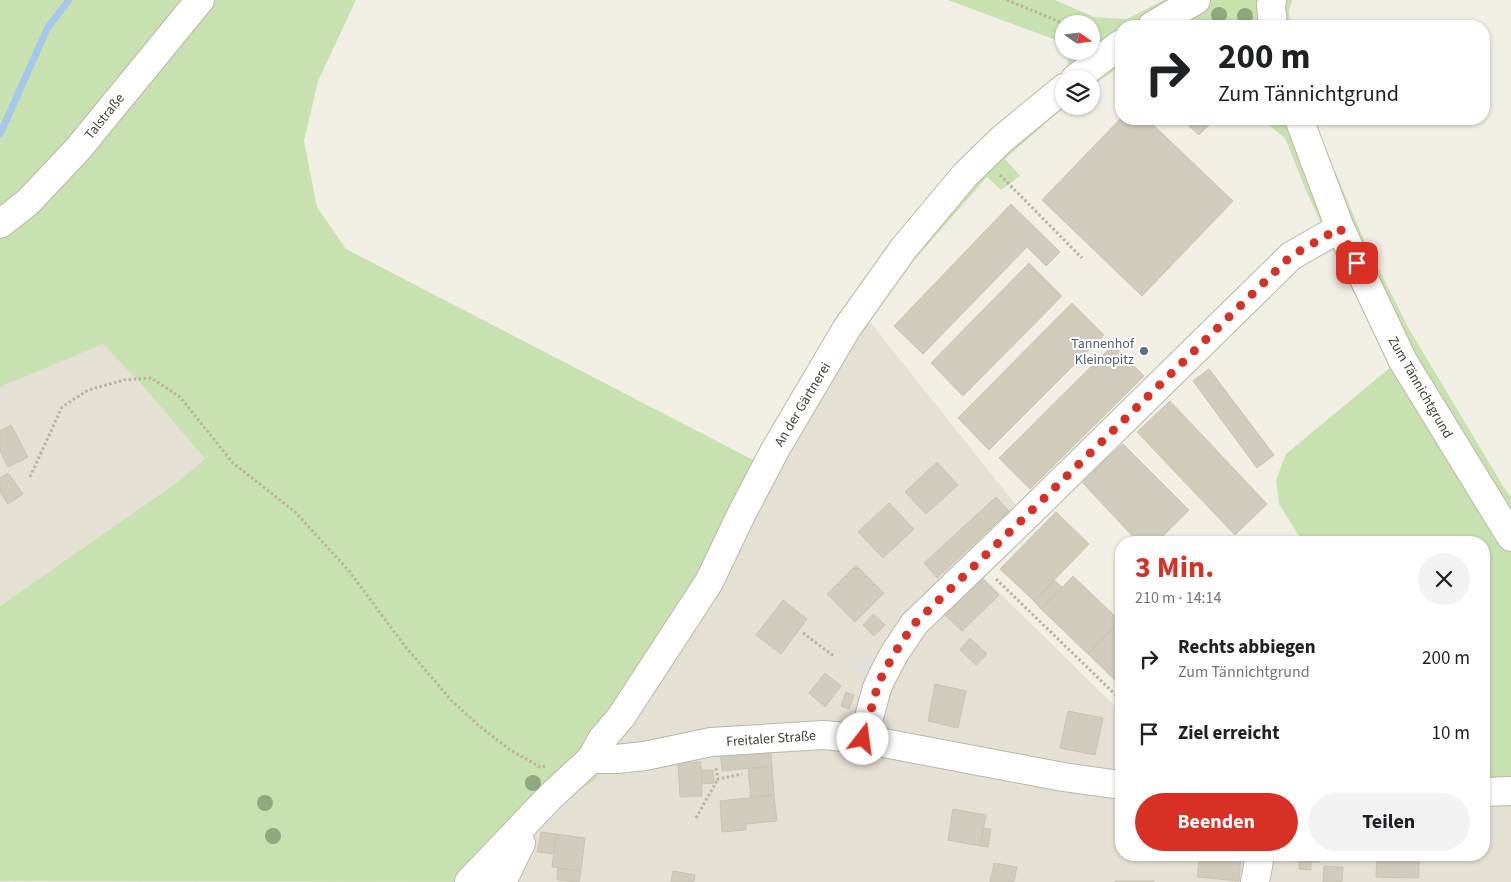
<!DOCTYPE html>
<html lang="de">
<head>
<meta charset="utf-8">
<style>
  body { margin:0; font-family:"Source Sans 3",sans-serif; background:#f2f2f2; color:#202124; height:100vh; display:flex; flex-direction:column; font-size:19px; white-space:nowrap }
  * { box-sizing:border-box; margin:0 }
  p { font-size:16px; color:#757577 }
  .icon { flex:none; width:28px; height:28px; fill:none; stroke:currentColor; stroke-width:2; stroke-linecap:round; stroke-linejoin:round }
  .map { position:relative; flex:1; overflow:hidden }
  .details { position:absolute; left:1115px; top:536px; width:375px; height:325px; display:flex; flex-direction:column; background:#fff; border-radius:20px; box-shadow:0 1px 4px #0004 }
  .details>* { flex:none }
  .banner { position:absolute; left:1115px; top:20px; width:375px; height:105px; border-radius:20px; box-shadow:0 1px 4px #0004; background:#fff; color:#202124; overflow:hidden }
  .needle { width:32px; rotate:104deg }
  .controls { position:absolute; left:1055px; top:15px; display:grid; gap:10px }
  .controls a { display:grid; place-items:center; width:45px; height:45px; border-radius:50%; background:#fff; box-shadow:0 1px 4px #0004; font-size:25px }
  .pin { position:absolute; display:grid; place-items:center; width:42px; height:42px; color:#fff; margin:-21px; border-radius:10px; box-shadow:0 2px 8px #0006 }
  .me { position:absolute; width:55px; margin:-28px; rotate:15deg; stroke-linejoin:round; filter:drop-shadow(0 0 4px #0008) }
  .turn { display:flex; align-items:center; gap:18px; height:105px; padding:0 20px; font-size:22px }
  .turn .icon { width:65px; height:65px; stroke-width:2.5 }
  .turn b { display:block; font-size:35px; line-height:42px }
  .round { display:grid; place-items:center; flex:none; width:52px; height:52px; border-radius:26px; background:#f2f2f2 }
  .summary { display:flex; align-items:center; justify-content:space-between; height:85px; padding:0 20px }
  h1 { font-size:30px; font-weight:700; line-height:38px; color:#d93025 }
  .button { display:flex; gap:10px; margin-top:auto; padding:10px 20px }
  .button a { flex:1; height:58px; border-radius:30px; background:#d93025; color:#fff; font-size:20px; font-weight:700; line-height:58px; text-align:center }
  .button a+a { background:#f2f2f2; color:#202124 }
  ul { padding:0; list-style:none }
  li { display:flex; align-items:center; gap:15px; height:75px; padding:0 20px }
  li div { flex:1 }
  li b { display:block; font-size:19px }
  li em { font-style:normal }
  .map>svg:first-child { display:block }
</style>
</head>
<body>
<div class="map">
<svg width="1511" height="882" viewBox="0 0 1511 882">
  <rect width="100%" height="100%" fill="#f1eee4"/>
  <path fill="#e4e0d3" d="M867,318L1020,510L965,559L1121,712V855H1484V777H1511V882H486L622,730L768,489Z
    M103,343L142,385L205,459L176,483L0,606V387Z"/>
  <path fill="#c7e2b0" d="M0,0H356L318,81L304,141L317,207L346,249L759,463L866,281L932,193L974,149L1055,83L1068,64L1067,51H1091V24H1064V43L948,0H1055L1094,17L1127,19L1164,0H1292L1289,11L1290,26H1121V66L1091,86V79H1064V106H1065L1005,159L1020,176L1001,190L987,177L901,275L867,318L622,730L595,780L568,797L486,882L0,881V606L176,483L205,459L142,385L103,344L0,387Z
    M1261,119H1313L1364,240L1409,329L1503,486L1511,497V777H1484V542H1303L1279,504L1276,480L1286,454L1392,366L1343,272L1305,188L1285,138Z"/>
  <path fill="#e2e0dc" d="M864,652L879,660L868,683L851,669Z"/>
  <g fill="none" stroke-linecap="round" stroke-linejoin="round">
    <path stroke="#a5c7e9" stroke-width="7" d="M0,134L48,27L69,0"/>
  </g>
  <path fill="#d1cbbb" stroke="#cbc3af" d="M1121,118L1147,119L1233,201L1142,296L1042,200Z
    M1181,119H1215L1199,135Z
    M1011,204L1060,252L1046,266L1027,247L923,354L894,326Z
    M1029,263L1062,296L963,396L931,363Z
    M1072,303L1104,335L989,450L958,418Z
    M1113,345L1144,376L1030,489L999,458Z
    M1209,369L1274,455L1257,468L1193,381Z
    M1170,401L1267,504L1235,535L1137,432Z
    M11,425L28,457L8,467L0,451V431Z
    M1123,444L1189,510L1157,542H1138L1081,481Z
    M937,462L958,485L926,514L905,492Z
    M8,473L23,494L8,504L0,492V478Z
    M996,497L1009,511L937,578L924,563Z
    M889,503L914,529L883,558L858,532Z
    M1056,512L1089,544L1034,601L1000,569Z
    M856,565L884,593L855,622L827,594Z
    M980,576L999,595L962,631L943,613Z
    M1073,576L1120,621L1088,654L1041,609Z
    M1054,580L1062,587L1041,609L1034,601Z
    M783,600L807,619L781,654L756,635Z
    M873,614L885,625L874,636L863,625Z
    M1120,621L1121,623V686L1088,654Z
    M970,638L987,654L976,665L960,650Z
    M825,673L841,686L825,707L809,693Z
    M935,684L966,691L958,728L928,721Z
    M846,692L854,695L849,709L841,706Z
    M1068,711L1103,718L1095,755L1060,748Z
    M770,744L772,766L722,771L720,749Z
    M701,762L702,796L680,797L678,763Z
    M772,766L774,795L751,798L748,769Z
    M701,770H713L714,783L702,784Z
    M774,795L777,821L746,824V830L722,832L720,801Z
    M953,809L986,815L980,846L948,840Z
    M984,828L991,829L988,847L980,846Z
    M541,832L556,834L554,854L537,852Z
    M556,834L585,838L581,871L552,867Z
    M1200,855H1241L1239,881L1197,877Z
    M1279,855H1320V862L1279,860Z
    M1377,855H1419V878L1376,877Z
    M1299,861L1311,862V870L1299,869Z
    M994,863L1017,867L1014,882H990Z
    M1324,866L1343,867L1342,882H1323Z
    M558,868L581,871L579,882L557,880Z
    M673,871L695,875L694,882H671Z
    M1115,881H1154V882H1115Z"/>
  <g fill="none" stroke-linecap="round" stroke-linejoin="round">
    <defs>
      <path id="minor" d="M1272,0L1271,5L1273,26
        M1152,26L1196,0
        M1075,79L1121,44
        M1299,119L1340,228L1403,361L1511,537
        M0,224L28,202L78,149L200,0
        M863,739L877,688L882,677L894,654L914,624L1023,519L1291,256L1340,228
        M591,759H616L645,756L711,742L824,735L863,739L1063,777L1121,785
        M1484,792L1511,791
        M469,882L550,797L591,759L603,738L621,717L709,582L742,513L775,450L847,328L904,248L965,175L1002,139L1064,88
        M502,882L521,843L514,836
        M1255,882L1260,855"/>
    </defs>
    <use href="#minor" stroke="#bbb6a8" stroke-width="30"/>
    <path stroke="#bcb39a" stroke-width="3" stroke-dasharray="2.5 2.5" stroke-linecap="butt" d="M1007,0L1065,24
      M1000,175L1082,258
      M30,477L62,407L88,390L124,380L151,378L180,397L233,463L295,512L349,571L404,645L451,700L478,725L509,749L540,767L545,766
      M996,579L1121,700
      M803,633L835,657
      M716,768L718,779L742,774
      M696,818L718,779"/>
    <use href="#minor" stroke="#fff" stroke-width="28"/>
  </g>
  <g fill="#90a87f">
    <circle cx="1219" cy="15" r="8"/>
    <circle cx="1245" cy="16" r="8"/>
    <circle cx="533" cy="783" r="8"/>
    <circle cx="265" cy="803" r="8"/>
    <circle cx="273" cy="836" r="8"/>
  </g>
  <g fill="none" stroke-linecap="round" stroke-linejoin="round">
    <path stroke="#d93025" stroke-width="9" stroke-dasharray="0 16.2" d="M863,739L877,688L882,676L894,654L914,624L1023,519L1291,256L1340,228L1357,263"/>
  </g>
  <circle fill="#5c6f8a" stroke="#fff" stroke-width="2" cx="1144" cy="351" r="5"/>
  <g text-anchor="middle" stroke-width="4" stroke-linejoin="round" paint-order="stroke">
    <g font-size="14" fill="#423e35" stroke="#fff">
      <text transform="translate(104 116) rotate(-51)" y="5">Talstraße</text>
      <text transform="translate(1421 387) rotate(60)" y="5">Zum Tännichtgrund</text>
      <text transform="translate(802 404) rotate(-59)" y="5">An der Gärtnerei</text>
      <text transform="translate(771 738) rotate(-4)" y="5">Freitaler Straße</text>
    </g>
    <g font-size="14" fill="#4e5e75" stroke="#fff" text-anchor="end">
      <text x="1134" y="348">Tannenhof<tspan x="1134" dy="16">Kleinopitz</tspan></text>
    </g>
  </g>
</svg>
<div class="controls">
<a><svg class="needle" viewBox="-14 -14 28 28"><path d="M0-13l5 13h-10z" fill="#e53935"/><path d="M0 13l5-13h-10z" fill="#757577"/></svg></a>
<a><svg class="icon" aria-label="layers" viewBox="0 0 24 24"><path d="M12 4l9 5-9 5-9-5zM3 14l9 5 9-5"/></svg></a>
</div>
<div class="pin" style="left:1357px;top:263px;background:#d93025"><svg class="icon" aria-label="arrive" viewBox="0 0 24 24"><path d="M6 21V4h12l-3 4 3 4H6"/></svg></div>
<svg class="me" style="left:863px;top:739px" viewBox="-20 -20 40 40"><circle r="19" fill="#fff"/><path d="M0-13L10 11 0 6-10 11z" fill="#d93025"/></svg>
<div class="banner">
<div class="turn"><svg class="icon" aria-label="right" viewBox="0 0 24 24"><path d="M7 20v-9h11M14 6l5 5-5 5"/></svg><div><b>200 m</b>Zum Tännichtgrund</div></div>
</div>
<section class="details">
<div class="summary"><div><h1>3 Min.</h1><p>210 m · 14:14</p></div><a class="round"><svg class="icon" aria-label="close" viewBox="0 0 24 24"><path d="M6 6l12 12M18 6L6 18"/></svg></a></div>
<ul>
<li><svg class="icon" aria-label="right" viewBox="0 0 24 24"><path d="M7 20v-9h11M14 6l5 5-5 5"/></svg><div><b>Rechts abbiegen</b><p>Zum Tännichtgrund</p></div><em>200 m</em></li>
<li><svg class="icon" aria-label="arrive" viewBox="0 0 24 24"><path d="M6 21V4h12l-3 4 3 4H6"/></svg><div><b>Ziel erreicht</b></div><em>10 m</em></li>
</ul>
<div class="button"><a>Beenden</a><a>Teilen</a></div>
</section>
</div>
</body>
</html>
